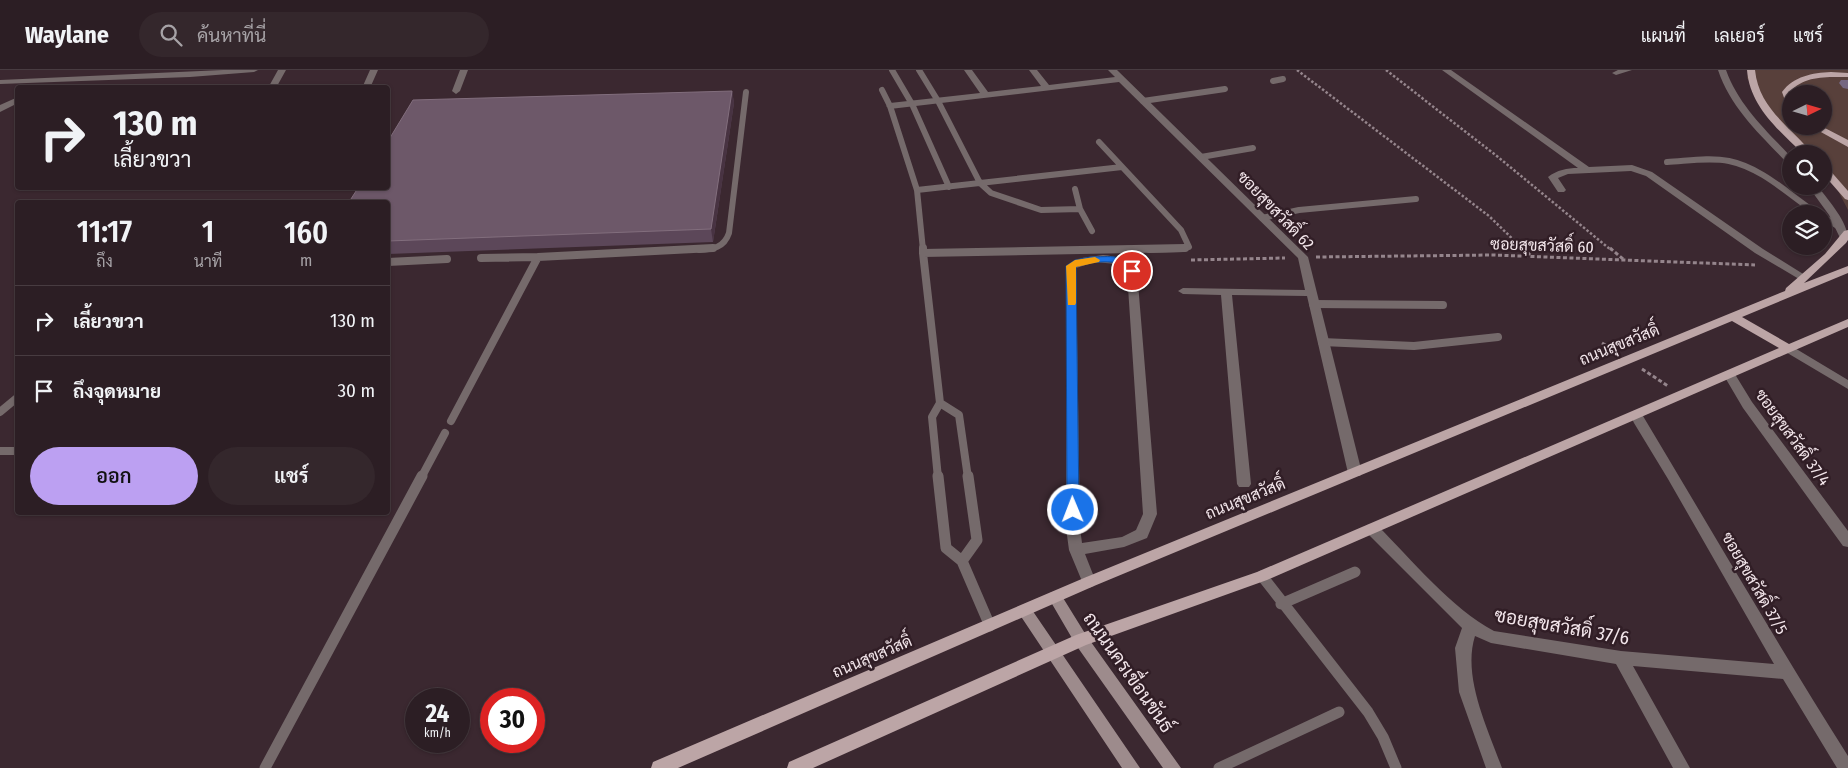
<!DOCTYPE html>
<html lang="th">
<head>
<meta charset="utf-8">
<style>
  body { margin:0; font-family:"Fira Sans Condensed",Sarabun,sans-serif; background:#34272c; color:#f1f3f6; height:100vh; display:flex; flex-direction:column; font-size:19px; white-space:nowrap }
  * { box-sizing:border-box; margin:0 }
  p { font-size:16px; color:#a6a2a6 }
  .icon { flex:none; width:28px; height:28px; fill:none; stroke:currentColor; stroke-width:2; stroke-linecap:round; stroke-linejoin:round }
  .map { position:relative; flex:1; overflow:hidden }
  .panel { position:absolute; left:15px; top:130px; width:375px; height:315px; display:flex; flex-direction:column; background:#2c1e24; border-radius:5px; box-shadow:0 1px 4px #0004,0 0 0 1px #483c41 }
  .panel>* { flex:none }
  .top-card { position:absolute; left:15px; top:15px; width:375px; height:105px; border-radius:5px; box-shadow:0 1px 4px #0004,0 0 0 1px #483c41; background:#2c1e24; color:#f1f3f6; overflow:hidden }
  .needle { width:32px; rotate:85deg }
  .buttons { position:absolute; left:1782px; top:15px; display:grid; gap:10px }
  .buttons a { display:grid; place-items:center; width:50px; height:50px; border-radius:50%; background:#2c1e24; box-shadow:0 1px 4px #0004,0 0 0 1px #483c41; font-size:25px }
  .speed { position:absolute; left:405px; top:618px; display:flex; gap:10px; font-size:25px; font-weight:700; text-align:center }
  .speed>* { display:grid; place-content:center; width:65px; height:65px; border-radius:50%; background:#2c1e24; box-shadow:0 1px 4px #0004,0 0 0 1px #483c41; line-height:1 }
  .speed small { font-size:12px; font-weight:400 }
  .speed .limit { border:8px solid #d22; background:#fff; color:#111 }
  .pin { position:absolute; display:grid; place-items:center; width:42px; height:42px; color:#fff; margin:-21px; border:2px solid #fff; border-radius:50%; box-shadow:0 1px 5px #0007 }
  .me { position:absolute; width:55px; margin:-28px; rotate:359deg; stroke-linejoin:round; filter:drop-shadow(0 0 4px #0008) }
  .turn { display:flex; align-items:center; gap:18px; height:105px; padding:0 15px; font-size:22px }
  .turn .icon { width:65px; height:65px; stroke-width:2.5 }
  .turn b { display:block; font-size:35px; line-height:42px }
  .eta { display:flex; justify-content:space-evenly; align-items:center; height:85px; text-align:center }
  .eta b { font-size:30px; font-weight:600; line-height:35px }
  .button { display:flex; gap:10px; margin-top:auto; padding:10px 15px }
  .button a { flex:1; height:58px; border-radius:30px; background:#bca0f2; color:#111; font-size:20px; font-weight:600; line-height:58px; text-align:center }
  .button a+a { background:#34272c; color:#f1f3f6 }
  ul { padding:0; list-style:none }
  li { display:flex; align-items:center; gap:15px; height:70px; padding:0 15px; border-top:1px solid #483c41 }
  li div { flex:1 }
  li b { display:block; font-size:19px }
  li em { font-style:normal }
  header { display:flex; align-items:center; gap:30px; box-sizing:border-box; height:70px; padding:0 25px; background:#2c1e24; border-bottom:1px solid #483c41 }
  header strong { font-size:24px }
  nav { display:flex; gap:28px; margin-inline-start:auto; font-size:18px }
  .search { width:350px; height:45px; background:#34272c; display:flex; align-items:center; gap:12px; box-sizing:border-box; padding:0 18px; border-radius:28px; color:#a6a2a6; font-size:19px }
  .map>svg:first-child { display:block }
</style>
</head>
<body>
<header>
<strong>Waylane</strong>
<div class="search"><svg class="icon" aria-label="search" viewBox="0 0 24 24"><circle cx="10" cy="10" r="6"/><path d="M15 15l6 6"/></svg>ค้นหาที่นี่</div>
<nav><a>แผนที่</a><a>เลเยอร์</a><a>แชร์</a></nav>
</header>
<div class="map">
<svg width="1848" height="698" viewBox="0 0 1848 698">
  <rect width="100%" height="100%" fill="#3b2830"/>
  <path fill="#58403b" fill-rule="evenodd" d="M1750,0H1848V140L1832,109L1824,100V84H1808L1784,58L1747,8ZM1791,24H1824V56H1791Z"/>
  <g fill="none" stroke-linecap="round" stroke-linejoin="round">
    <path fill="#756781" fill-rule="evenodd" d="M1841,10H1848V19L1843,18L1839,13Z"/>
    <path stroke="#95858c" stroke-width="2.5" stroke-dasharray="2.5 2" stroke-linecap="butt" d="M1297,0L1489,146L1524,180
      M1386,0L1498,87L1611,180"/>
    <path stroke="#95858c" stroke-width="3" stroke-dasharray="4 2.5" stroke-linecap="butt" d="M1523,178L1530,185
      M1610,178L1623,189
      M1316,187L1493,185L1755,195
      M1191,190L1285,188
      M1602,273L1614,280
      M1642,299L1668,316"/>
    <path stroke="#756a6b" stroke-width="6" d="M892,0L912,34L949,117
      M919,0L938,31L980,113L991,123L1041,140L1080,139L1075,119
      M1273,11L1283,9
      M882,20L890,36L917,120L923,180
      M1143,31L1225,19
      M1099,72L1181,160L1189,177L1183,179L1149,180
      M1201,87L1253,78
      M1667,92C1687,91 1709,87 1729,91C1763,98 1790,126 1818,144
      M917,120L1122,97
      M1080,139L1092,161
      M1824,147L1839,157
      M1262,148L1299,140L1416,129
      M699,180C713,179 724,178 729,163L746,22"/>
    <path stroke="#756a6b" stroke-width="8" d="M923,178V183
      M481,188L538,187
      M388,192L447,189
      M1313,234L1443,235
      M1322,272L1414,276L1498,267
      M940,333L959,345L968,408
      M0,342L18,327
      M451,351L538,187L713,178
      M0,381H18
      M421,408L445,363
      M938,408L932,347L940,333L923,183L1185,178"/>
    <path stroke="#756a6b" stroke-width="11" d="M938,406L946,478L962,491L990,556
      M962,491L977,470L968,406
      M1262,506L1368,642L1383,667L1396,698
      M1281,534L1355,502
      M265,698L422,406
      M1219,698L1339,642"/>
    <path fill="#756a6b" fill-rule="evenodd" d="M223,0H258L254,2L190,7L0,14V10Z
      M278,0H286L276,18H268Z
      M370,0H378L370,18H362Z
      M460,0H468L460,21L456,24L452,21Z
      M964,0H972L988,22L1041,16L1029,0H1037L1049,15L1115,7L1108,0H1117L1308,187L1362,403L1360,406H1350L1348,403L1307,226L1232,225L1251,414L1249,417H1239L1237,414L1221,225L1183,224L1178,221L1183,218L1305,220L1298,188L1119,12L890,39L886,36L890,33L980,23Z
      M1442,0H1451L1589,97L1632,95L1652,102L1763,179L1808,207L1807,209H1799L1755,183L1646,106L1631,101L1568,104L1558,108L1566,120L1564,122H1558L1548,107C1557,100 1567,98 1578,98Z
      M1618,0H1632L1616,5L1612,3Z
      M1718,0H1726C1739,36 1766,60 1791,87V95L1788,94C1761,65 1731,39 1718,0Z
      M18,27V33L0,42V35Z
      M1808,116H1818C1829,132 1848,151 1848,170H1841L1829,145Z
      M1103,185C1117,186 1128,190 1137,201L1157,444L1147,468L1124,477L1085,484L1096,512L1094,516L1089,518L1084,516L1069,480L1066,458V196L1082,188ZM1095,192L1116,194L1127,202L1143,444L1136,460L1122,467L1082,473L1080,458L1076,198Z
      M1788,274L1848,310V319L1784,281L1782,278Z
      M1729,300L1733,301L1752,332L1848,461V477L1843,476L1743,338L1723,304Z
      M1636,340L1640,341C1709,456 1776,572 1848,686V698H1837L1783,609L1633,596L1690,698H1673L1616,594L1491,573L1475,566C1462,607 1488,659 1502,698H1486L1459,622L1455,578L1462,558L1367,463L1365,459L1367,455L1372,454L1377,455C1411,489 1452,539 1494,561L1621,581L1774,594L1668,409L1634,353L1630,344Z"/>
    <path fill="#9d8b8c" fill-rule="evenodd" d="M1055,521L1060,523L1086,565L1181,698H1163L1076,575L1048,527L1050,523Z
      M1025,535L1030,537L1140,698H1122L1020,545L1018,541L1020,537Z"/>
    <path fill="#bca5a6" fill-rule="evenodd" d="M1747,0H1755C1759,39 1790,56 1813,84H1803C1779,60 1750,37 1747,0Z
      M1831,2L1848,3V7C1828,7 1804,5 1790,22L1791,40L1788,39L1782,22C1794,6 1812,3 1831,2Z
      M1810,56H1821L1848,70V77Z
      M1824,96L1827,97L1848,121V130L1845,129L1824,105Z
      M1848,160V170L1846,173L1804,213L1848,196V203L1742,247L1789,274L1848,249V257L1267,510L1086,575L813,698H787L789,692L1076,565L1257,502L1779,278L1732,251L1094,516L678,698H651L653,692L1084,508L1785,221L1786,218L1825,184L1844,161Z"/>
  </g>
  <path fill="#5c4759" d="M732,21L734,33L713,172L388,184V132Z"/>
  <path fill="#483342" d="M732,21L734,33L713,172L711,159Z"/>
  <path fill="#6d5869" stroke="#826e7d" d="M732,21L711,159L388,171V132H349L358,118H388V71L413,30Z"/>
  <path fill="#1a73e8" stroke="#114b97" d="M1090,187C1110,187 1125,183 1137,201L1132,204L1129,203C1127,201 1126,198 1124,196C1116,189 1085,192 1076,197L1079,440L1077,443H1068L1067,440L1066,196L1075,190Z"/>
  <path fill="#f59e0b" d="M1095,187L1100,190L1099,192L1076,197V233L1075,235H1068L1066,196L1075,190Z"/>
  <g text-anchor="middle" stroke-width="5" stroke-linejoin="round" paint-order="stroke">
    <g font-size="16" fill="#f3e6eb" stroke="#311e26">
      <text transform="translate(1276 140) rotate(46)" y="6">ซอยสุขสวัสดิ์ 62</text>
      <text transform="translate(1542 175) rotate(2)" y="6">ซอยสุขสวัสดิ์ 60</text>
      <text transform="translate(1619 274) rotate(-22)" y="6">ถนนสุขสวัสดิ์</text>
      <text transform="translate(1793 367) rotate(54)" y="6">ซอยสุขสวัสดิ์ 37/4</text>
      <text transform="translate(1245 428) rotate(-22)" y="6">ถนนสุขสวัสดิ์</text>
      <text transform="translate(1755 513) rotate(60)" y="6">ซอยสุขสวัสดิ์ 37/5</text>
      <text transform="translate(872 586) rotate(-23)" y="6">ถนนสุขสวัสดิ์</text>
    </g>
    <g font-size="19" fill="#f3e6eb" stroke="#311e26">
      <text transform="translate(1562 556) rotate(10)" y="7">ซอยสุขสวัสดิ์ 37/6</text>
      <text transform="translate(1129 602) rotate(55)" y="7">ถนนนครเขื่อนขันธ์</text>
    </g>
  </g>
</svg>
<div class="buttons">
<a><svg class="needle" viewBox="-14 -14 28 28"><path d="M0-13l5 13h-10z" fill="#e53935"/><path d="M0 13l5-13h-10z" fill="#a6a2a6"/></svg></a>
<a><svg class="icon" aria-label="search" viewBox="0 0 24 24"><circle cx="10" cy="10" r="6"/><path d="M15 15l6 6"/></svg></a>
<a><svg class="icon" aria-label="layers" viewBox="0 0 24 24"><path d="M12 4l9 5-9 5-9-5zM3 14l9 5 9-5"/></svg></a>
</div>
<div class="speed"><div>24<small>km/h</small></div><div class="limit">30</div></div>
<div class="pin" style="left:1132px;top:201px;background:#d93025"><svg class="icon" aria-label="arrive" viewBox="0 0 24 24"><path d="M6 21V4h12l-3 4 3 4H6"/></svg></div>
<svg class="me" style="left:1073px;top:440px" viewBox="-20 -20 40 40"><circle r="17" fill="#1a73e8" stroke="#fff" stroke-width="3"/><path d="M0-11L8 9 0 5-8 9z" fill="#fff"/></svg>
<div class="top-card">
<div class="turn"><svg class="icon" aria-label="right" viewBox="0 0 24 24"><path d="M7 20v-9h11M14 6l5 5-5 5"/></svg><div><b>130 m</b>เลี้ยวขวา</div></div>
</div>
<section class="panel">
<div class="eta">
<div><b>11:17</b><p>ถึง</p></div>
<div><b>1</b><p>นาที</p></div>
<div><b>160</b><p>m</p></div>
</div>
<ul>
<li><svg class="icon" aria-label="right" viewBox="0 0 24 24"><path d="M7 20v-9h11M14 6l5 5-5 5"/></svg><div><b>เลี้ยวขวา</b></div><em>130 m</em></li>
<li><svg class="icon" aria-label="arrive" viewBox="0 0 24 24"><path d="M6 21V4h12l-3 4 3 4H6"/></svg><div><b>ถึงจุดหมาย</b></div><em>30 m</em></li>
</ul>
<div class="button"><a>ออก</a><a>แชร์</a></div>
</section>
</div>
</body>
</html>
